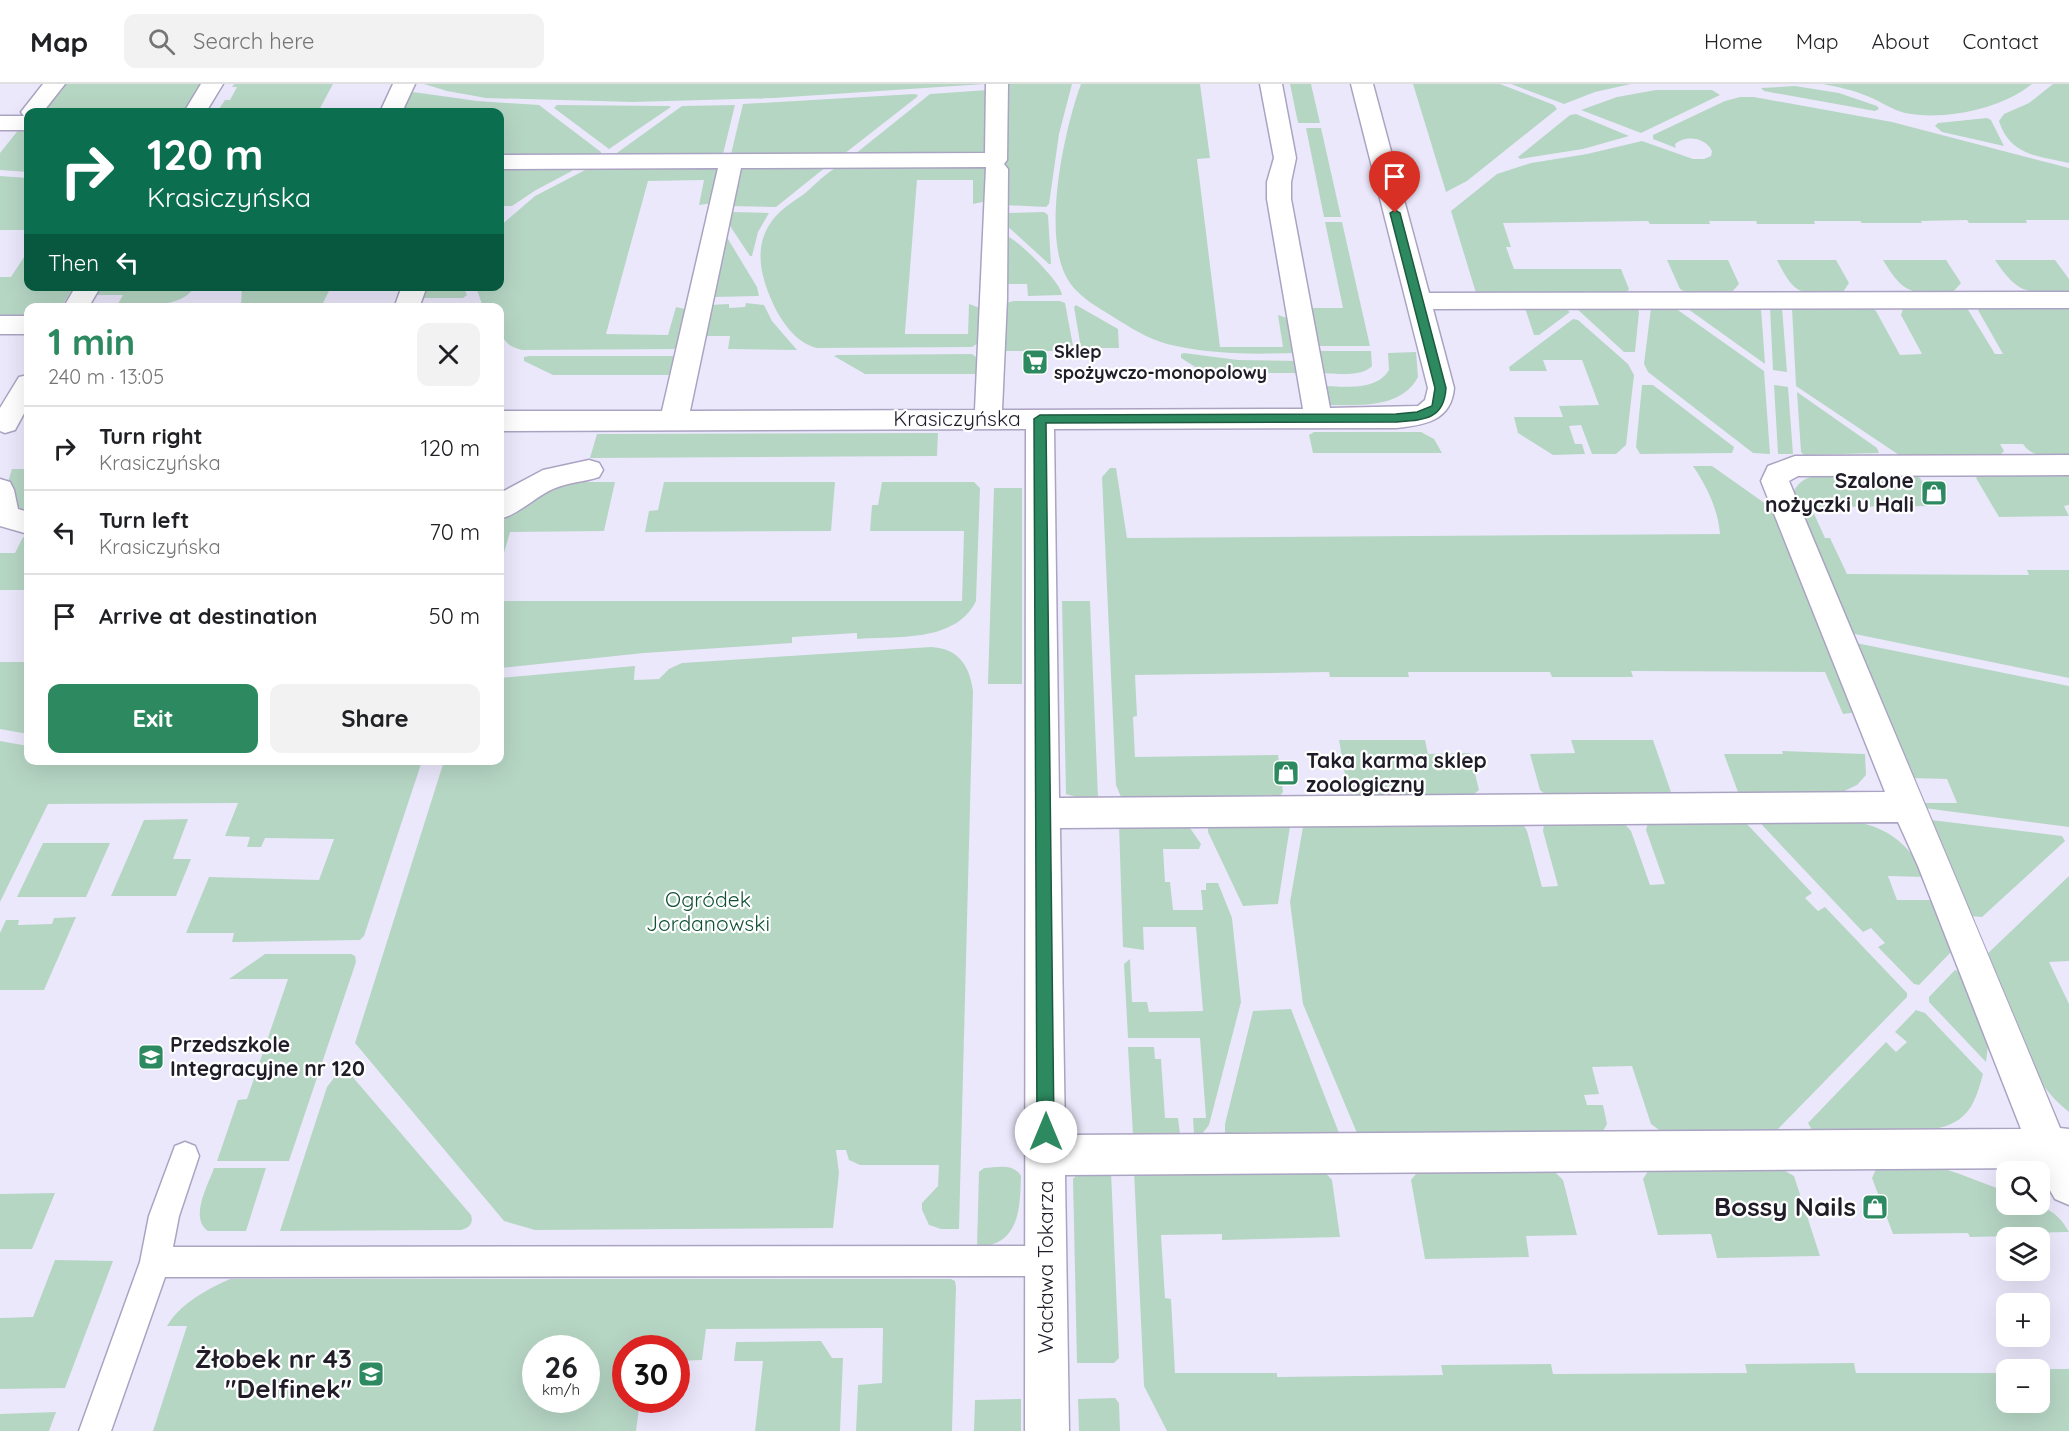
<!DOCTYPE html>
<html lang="en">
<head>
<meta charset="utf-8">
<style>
  body { margin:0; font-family:Quicksand,sans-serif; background:#f2f2f2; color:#202124; height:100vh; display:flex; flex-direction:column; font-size:22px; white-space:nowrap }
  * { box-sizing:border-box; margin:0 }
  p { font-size:20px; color:#757577 }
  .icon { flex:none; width:33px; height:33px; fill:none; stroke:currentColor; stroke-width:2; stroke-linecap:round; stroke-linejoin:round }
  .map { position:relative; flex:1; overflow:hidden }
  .sheet { position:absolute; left:24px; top:219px; width:480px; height:462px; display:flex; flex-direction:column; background:#fff; border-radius:12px; box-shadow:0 6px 24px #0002 }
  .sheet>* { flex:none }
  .guide { position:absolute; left:24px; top:24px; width:480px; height:183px; border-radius:12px; box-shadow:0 6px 24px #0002; background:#0b6e4f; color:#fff; overflow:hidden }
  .fabs { position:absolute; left:1996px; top:1077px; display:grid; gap:12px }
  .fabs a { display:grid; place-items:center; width:54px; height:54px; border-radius:12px; background:#fff; box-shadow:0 6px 24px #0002; font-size:30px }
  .speed { position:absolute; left:522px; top:1251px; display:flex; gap:12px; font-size:30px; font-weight:700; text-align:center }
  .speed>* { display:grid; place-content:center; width:78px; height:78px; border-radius:50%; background:#fff; box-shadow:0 6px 24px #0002; line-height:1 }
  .speed small { font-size:15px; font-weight:400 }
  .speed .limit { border:9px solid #d22; background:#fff; color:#111 }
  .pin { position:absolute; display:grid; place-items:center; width:51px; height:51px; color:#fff; margin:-62px -26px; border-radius:50% 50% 50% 0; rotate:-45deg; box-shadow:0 0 6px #0007 }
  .pin .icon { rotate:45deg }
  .me { position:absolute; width:66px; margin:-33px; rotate:0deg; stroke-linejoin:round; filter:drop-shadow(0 0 4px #0008) }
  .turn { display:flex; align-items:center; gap:21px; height:126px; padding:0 24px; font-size:27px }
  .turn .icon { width:78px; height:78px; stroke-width:2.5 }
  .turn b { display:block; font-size:42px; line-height:51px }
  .then { display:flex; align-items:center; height:57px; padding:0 24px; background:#0003; gap:12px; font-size:22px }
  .round { display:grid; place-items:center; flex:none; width:63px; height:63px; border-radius:12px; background:#f2f2f2 }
  .headline { display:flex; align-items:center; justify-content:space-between; height:102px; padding:0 24px }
  h1 { font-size:36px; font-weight:700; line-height:45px; color:#2d895f }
  .cta { display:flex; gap:12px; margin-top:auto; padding:12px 24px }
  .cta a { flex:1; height:69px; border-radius:12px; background:#2d895f; color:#fff; font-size:24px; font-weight:700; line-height:69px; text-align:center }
  .cta a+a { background:#f2f2f2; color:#202124 }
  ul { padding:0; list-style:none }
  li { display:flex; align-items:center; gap:18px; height:84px; padding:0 24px; border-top:2px solid #e0e0e0 }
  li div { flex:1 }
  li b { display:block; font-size:22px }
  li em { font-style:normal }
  header { display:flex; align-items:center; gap:36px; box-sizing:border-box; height:84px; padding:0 30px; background:#fff; border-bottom:2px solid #e0e0e0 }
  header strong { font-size:28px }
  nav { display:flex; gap:33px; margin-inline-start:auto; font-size:21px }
  .search { width:420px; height:54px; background:#f2f2f2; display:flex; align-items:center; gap:15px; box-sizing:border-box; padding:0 21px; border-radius:12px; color:#757577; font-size:22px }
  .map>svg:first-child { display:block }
</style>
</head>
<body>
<header>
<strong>Map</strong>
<div class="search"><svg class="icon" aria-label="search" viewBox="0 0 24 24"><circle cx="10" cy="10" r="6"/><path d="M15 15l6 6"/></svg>Search here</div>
<nav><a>Home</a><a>Map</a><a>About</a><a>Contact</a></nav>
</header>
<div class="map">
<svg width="2069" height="1347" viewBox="0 0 2069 1347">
  <rect width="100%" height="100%" fill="#ece8fc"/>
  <path fill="#b6d6c4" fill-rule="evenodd" d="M60,0H201L183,28H40Z
    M234,0H333L318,28H217L225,16H230L237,3H232Z
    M424,0H985L774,14L633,18L486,14L447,7Z
    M1007,0H1072L1059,50L1049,120L1046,123L1004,121Z
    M1081,0H1200L1210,74L1197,75L1220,263H1283L1278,231L1293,236L1299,269C1258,270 1216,271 1176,262C1154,258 1136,247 1118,236C1100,224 1080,215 1068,196C1041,153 1064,46 1081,0Z
    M1290,0H1311L1320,39H1298Z
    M1413,0H1500L1554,21L1557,25L1467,97L1446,108Z
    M1511,0H1631L1595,8L1564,20Z
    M1823,0H2032C2002,25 1943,37 1905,29C1892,26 1880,17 1867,12C1853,6 1838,3 1823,0Z
    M2053,0H2069V79C2039,72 2010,72 1999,37L2004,30L2029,19Z
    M1795,2L1839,9L1877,22L1879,25L1875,27L1764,7L1761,4Z
    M988,6L985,69L855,70L930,10Z
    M1656,6H1712L1720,11L1641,49L1581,26L1617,13Z
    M413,8L477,17L539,21L601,68V70L597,72H500V28H408L404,23L408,11Z
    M914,10L918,11L917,13L844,70H731L743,20Z
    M1740,13H1754L1892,38L2069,84V136H2026L2027,139H1969L1967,136L1921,137L1922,139H1862L1860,137H1814L1815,140H1757L1756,137H1709L1710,140H1650L1648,137L1503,139L1511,163H1506L1514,185H1621L1629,205L1627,208L1476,209L1451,127L1497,90L1531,79L1587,70L1642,57L1693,75H1704L1711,72L1712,67C1706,54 1687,50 1675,60L1676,64L1653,55V51L1725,17Z
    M557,21L669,22L671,23L609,65L554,24Z
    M735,21L723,70L614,71L682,22Z
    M1576,30L1629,52L1583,65L1520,75L1518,73L1570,31Z
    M1987,34L1991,36L2004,62L1942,48L1935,42L1938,39Z
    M20,44H28V88L0,86V69Z
    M1306,44H1321L1341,133H1324Z
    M840,82L987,83V117L973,120V96H917L905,248V250H968L969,220L983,225L980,258L972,263L817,264C797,259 784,241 775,224C761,195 751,161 775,133C783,124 794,117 804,110C815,101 827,87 840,82Z
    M500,83L573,84L572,87L536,106L512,122H503L504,119H500Z
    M715,83L718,85L713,119L699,121L704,96L648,97L606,250L668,251L676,223L689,226L678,265L522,266C497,260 500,244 500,224L483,223L476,203L500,202V142L535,112L589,84Z
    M826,83L776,123L731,122L740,84Z
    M0,92L28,94V146H0Z
    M731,128L769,129L758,148L752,172H750L726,136Z
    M1044,128L1048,131L1051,180H1049L1005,140L1006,129Z
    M1325,138H1342L1370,262H1312L1305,224H1343Z
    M1007,152C1019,157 1062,199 1062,211L1028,212L1027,200H1003Z
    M725,155H728L757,203L759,212L713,213Z
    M28,167V202L74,203L61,223L28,224V234H0V193H11Z
    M1667,176H1728L1739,200L1732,208H1685L1680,205Z
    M1777,176H1836L1849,199L1843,208C1801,208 1797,216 1777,176Z
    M1883,176H1946L1961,199L1953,208C1912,208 1906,214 1883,176Z
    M1995,176H2055L2069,195V207C2027,208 2020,213 1995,176Z
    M195,202C181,226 143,220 118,220L123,211H96L102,203Z
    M463,202L467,211L463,214H422V203Z
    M242,203V202L331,203L321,223H241Z
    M1013,217H1060L1065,219L1073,262L1062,267H999L1004,220Z
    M746,219L764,221L772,237L797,266L728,265L730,252H706L703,250L710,221L729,220V224L745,223Z
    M1076,221L1118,245L1119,264H1081L1074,223Z
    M1782,223L1787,288L1773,286L1770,224Z
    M1983,223H2069V371C2051,371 2034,376 2023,360H2000L2004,367L2000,371H1899L1796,302L1792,224H1872L1876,227L1900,271L1922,270L1901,231L1903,225L1967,224L1995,270H2003L1978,226Z
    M1525,224H1564L1570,228L1539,251H1534Z
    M1576,224H1637L1639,228L1635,268H1624Z
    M1651,224H1675L1764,287L1770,370L1753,369L1648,288L1644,280Z
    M1761,224L1765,280L1688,225L1689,224Z
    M1573,235L1578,236L1628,280L1634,291L1626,361L1616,370H1592L1581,341L1569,342L1575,360H1582L1585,370L1553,371L1518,349L1514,333H1563L1559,322L1599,321L1582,276H1543L1547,287H1510L1509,283Z
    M1313,267H1371L1372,282C1361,294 1332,289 1317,289Z
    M1416,268L1418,293C1401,326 1355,321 1323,321L1320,302C1342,302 1376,308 1389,286L1388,269Z
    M1184,269L1238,276L1300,277L1302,289H1205L1181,274V270Z
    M972,270L976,273L977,290H865L834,272L837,271Z
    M529,272H673L677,273L674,291H553L524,277V273Z
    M1642,301H1653L1734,363L1732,369L1640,370L1636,363Z
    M1774,301L1788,303L1793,370H1778Z
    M1797,308L1877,364L1879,369L1804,371L1801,368Z
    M1314,348H1421L1434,355L1442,369H1313L1309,351Z
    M938,349L937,372L590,374L597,350Z
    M1693,382H1712L1773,425L1853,626L1851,629L1843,630L1825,588L1631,587L1633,593H1552L1550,588H1408L1409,593H1330L1329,588L1135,591L1137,632L1133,633L1135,673L1278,671L1283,708L1279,713H1121L1116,701L1102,393L1110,384H1116L1127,454L1720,450C1718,425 1707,403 1693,382Z
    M12,385H28V430L18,427L7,401Z
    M1981,390H2069V421L2064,422L2069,432L1999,433L1976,394Z
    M1914,391L1920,394L1936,422L1811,423L1825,454H1830L1847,490L2029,491L2027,486H2069V594L1850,549L1793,409C1797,399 1805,394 1815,392Z
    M573,398H615L604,447L510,448L500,483V442L512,425L527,411Z
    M664,398H835L831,447L645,448L649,427L658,426Z
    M882,398H974L980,404L976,517C956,559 895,552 857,555V549L792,553V559L644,569L500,584V517H962L964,447H870L872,421H878Z
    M994,404H1022V600H988Z
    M23,453H28V506H0V469H15Z
    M1062,517H1090L1098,713H1076L1066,710Z
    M1856,559L2069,602V743L1924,724L1920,719H1957L1947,695L1909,694Z
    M931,563C958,564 970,582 973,607L959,1145H941L929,1141L922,1126V1119L938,1102L939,1081H860L849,1076L846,1066H836L839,1089L833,1144L535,1146L504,1137L355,959L444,677L500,676V594L635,582L634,596L659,595L669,585L682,579Z
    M0,578H28V650L0,645Z
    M1339,656H1425L1428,670L1470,669L1479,706L1473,711L1353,712L1348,708Z
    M1571,656H1653L1671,708L1668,711H1546L1540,706L1530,670L1575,669Z
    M0,657L28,662V676L422,677L364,852L360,856L232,858L234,849H186L209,793L319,796L334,755L265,754L261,763H247L250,753L225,752L238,719L48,720L0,818Z
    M1782,667L1865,670L1866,691L1857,701L1840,709L1742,710L1738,708L1724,670H1783Z
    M188,735L173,775H191L176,812H111L144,736Z
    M1765,736C1831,736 1891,722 1926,793L1888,792L1897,816H1935L1954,861L1951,868L1919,901L1914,900L1878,863L1885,859L1871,844L1863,848L1762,741Z
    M1931,736L2062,752L2065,757L1982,833L1970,832Z
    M1623,738L1631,747L1650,801L1665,800L1646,746L1648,739H1746L1812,809L1805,814L1818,827L1825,823L1907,909V913L1777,1046H1659L1651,1040L1632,982L1592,983L1599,1010L1584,1011L1587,1021H1603L1607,1040L1603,1047L1357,1049L1303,920L1290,818L1303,743L1307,740H1523L1527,747L1542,803L1558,802L1543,747L1544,740Z
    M1119,741L1190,744L1201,760L1199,765H1163L1165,798H1170L1173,826H1203L1201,806H1206V799H1218L1232,834L1241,918L1209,1041L1202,1050H1194L1193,1034H1206L1200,954H1128L1124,880L1130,875L1132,918H1147L1149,928L1203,927L1196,843H1143L1144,866L1123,863Z
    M1208,742H1290L1278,820L1243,822L1208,748Z
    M43,759H110L86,813H17Z
    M2069,792V877L2049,878L2069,920V1028C2025,995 2004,923 1983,874Z
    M76,833L44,906H0V849L6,836H19L18,841L52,840L54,834Z
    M265,870H351L355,872L356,878L289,1077H217L238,1016L247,1015L288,895H229Z
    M1955,886L1965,889L1989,953L1986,978L1929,918V913Z
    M1291,925L1339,1049L1225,1050V1040L1253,927Z
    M1916,926L1925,929L1983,990C1975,1020 1968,1039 1934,1045L1812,1046L1808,1039L1886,958L1896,968L1907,958L1895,948Z
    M1128,963H1154L1155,975H1161L1165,1034H1178L1180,1050L1133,1051Z
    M345,984L471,1131C474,1139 469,1144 461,1146L280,1147L327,1003L340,986Z
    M1934,1082L1957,1089L2007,1108V1120C2036,1121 2054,1120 2069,1148L2013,1149L2014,1152L1970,1153L1968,1149L1893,1150L1872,1094L1877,1083Z
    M214,1084H266L246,1147H208C189,1134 208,1101 214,1084Z
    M984,1084C997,1083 1014,1079 1021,1092C1020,1124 1020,1161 977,1163L979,1088Z
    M1650,1084H1780L1794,1092L1820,1172L1717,1174L1711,1150L1658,1151L1643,1095Z
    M1552,1085L1563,1096L1577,1151L1526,1152L1529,1173L1425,1175L1411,1096L1419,1086Z
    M1323,1086L1332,1096L1340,1153L1222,1156V1150L1161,1151L1165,1214L1171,1215L1175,1289H1277V1293L1443,1291L1441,1281L1551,1280L1553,1290L1747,1289L1745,1280L1854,1279L1856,1289H2007V1318H2040V1286L2022,1285H2069V1347H1167L1144,1302L1134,1087Z
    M1111,1087L1119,1274L1114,1279H1077L1073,1095L1079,1088Z
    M55,1109L32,1165H0V1110Z
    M55,1176L113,1177L65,1304L0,1305V1234L33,1233Z
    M230,1195H951L955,1197L956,1203L952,1347H856L858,1301L882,1299L883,1244L706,1245L702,1276L677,1277L676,1264H626V1316H640L636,1347H153L187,1242H167C180,1220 207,1205 230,1195ZM536,1264H586V1316H536Z
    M821,1257L832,1274H843L840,1347H755L763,1277H734L736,1258Z
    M1115,1314L1119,1319L1120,1347H1079L1078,1315Z
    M1021,1315V1347H974L975,1316Z
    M56,1328L49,1347H0V1330Z"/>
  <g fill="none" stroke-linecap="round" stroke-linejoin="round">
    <defs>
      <path id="service" d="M185,1058L195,1062L199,1072L179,1132L173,1163L1047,1162L1058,1166L1062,1177L1058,1188L1047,1192L165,1193L111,1347H79L140,1178L149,1132L175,1062Z"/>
      <path id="minor" d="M43,0H65L43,28H28V46H0V32H24L21,28Z
        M201,0H223L206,28H184Z
        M393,0H415L402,28H380Z
        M986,0H1008L1007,76L1004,80L1008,85L1007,215L1002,326L1303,325L1267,115V98L1274,74L1260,0H1282L1296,74L1291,98V115L1330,324L1418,322L1425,316L1428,304L1351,0H1373L1429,209L2069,208V224L1433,225L1454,304C1451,337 1425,341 1396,344L1054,345L1059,714L1885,708L1761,397L1768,382L1795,372L2069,371V391L1798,392L1789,397C1879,613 1971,828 2060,1044L2069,1045V1121L2055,1115L2037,1084L1065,1091L1069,1347H1025L1026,345L500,347V327H662L718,84L500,85V71L985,69ZM986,83L975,326L690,327L741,84ZM1898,738L1918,782L2021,1045L1065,1051L1060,744Z
        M76,202H101L88,224H63Z
        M402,202H427L419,224H394Z
        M0,232H28V250H0Z
        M28,291V322L15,346L5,349L0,347V324L19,293Z
        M589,376L599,379L603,386L599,393C584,398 568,398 553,405C535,413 519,430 500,435V409L543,386Z
        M0,395L10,398L14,406L18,425L28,428V450L0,442Z"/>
    </defs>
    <use href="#service" stroke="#aba3c2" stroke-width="3"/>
    <use href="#minor" stroke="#aba3c2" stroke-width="3"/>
    <use href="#service" fill="#fff" fill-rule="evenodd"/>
    <use href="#minor" fill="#fff" fill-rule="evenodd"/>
  </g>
  <path fill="#2d895f" stroke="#1d593e" stroke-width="1.5" d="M1395,126L1400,129L1446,304C1444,336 1424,336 1396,338L1046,339L1054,1048L1051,1054L1046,1056L1040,1054L1037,1048L1034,335L1040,331L1396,330L1417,328L1432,322L1435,304L1390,129Z"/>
  <defs>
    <symbol id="supermarket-square" viewBox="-11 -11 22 22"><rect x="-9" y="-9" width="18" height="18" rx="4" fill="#2d895f" stroke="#fff"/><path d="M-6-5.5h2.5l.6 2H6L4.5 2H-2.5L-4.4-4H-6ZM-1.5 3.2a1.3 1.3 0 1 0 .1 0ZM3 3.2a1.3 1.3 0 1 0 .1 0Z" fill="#fff"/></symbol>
    <symbol id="shop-square" viewBox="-11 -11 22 22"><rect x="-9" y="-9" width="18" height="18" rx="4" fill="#2d895f" stroke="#fff"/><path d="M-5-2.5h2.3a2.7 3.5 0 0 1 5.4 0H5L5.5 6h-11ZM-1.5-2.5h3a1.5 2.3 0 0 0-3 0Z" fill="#fff"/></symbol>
    <symbol id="school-square" viewBox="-11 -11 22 22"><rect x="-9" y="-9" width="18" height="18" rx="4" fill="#2d895f" stroke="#fff"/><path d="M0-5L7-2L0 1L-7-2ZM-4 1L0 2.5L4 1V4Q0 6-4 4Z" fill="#fff"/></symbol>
  </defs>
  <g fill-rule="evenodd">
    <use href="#supermarket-square" x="1020" y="263" width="30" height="30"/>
    <use href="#shop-square" x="1919" y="394" width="30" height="30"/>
    <use href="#shop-square" x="1271" y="674" width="30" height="30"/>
    <use href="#school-square" x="136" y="958" width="30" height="30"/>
    <use href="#shop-square" x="1860" y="1108" width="30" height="30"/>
    <use href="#school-square" x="356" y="1275" width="30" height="30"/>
  </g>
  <g text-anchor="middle" stroke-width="4.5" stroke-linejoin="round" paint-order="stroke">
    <g font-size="18" font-weight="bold" fill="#201d29" stroke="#fff" text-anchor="start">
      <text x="1054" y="274">Sklep<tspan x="1054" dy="21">spożywczo-monopolowy</tspan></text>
    </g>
    <g font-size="21" fill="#201d29" stroke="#fff">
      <text x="957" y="342">Krasiczyńska</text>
      <text transform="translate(1046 1183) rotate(-90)" y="7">Wacława Tokarza</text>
    </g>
    <g font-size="21" font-weight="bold" fill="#201d29" stroke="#fff" text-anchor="start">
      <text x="1914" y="404" text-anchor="end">Szalone<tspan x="1914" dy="24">nożyczki u Hali</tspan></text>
      <text x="1306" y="684">Taka karma sklep<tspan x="1306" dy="24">zoologiczny</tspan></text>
      <text x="170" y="968">Przedszkole<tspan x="170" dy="24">Integracyjne nr 120</tspan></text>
    </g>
    <g font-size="21" fill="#105135" stroke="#fff">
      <text x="708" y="823">Ogródek<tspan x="708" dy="24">Jordanowski</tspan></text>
    </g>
    <g font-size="26" font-weight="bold" fill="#201d29" stroke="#fff" text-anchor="end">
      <text x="1856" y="1132">Bossy Nails</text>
      <text x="352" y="1284">Żłobek nr 43<tspan x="352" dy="30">"Delfinek"</tspan></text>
    </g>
  </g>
</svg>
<div class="fabs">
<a><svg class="icon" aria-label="search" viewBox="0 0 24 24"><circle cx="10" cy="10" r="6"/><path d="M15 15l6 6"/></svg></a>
<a><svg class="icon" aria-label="layers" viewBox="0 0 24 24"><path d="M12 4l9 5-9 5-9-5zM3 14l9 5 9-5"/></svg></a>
<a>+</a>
<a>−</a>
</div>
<div class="speed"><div>26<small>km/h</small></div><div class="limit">30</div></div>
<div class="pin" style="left:1395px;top:129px;background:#d93025"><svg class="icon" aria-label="arrive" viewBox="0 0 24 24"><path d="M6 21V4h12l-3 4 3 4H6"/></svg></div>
<svg class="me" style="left:1046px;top:1048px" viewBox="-20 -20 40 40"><circle r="19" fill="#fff"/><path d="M0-13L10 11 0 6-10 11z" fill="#2d895f"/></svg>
<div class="guide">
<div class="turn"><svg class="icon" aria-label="right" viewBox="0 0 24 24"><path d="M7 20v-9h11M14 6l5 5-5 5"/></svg><div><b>120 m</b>Krasiczyńska</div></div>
<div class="then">Then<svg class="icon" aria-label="left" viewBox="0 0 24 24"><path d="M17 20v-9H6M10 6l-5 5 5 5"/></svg></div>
</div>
<section class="sheet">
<div class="headline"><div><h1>1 min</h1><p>240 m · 13:05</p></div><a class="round"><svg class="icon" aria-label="close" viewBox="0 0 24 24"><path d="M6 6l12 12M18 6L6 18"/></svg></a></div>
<ul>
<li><svg class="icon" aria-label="right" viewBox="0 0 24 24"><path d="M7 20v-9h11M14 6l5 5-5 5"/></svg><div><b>Turn right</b><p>Krasiczyńska</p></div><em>120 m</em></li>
<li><svg class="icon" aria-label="left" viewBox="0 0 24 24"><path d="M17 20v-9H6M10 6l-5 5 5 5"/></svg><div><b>Turn left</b><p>Krasiczyńska</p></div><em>70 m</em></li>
<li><svg class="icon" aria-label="arrive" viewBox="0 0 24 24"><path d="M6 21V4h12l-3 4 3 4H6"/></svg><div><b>Arrive at destination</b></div><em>50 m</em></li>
</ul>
<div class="cta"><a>Exit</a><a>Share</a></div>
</section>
</div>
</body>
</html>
